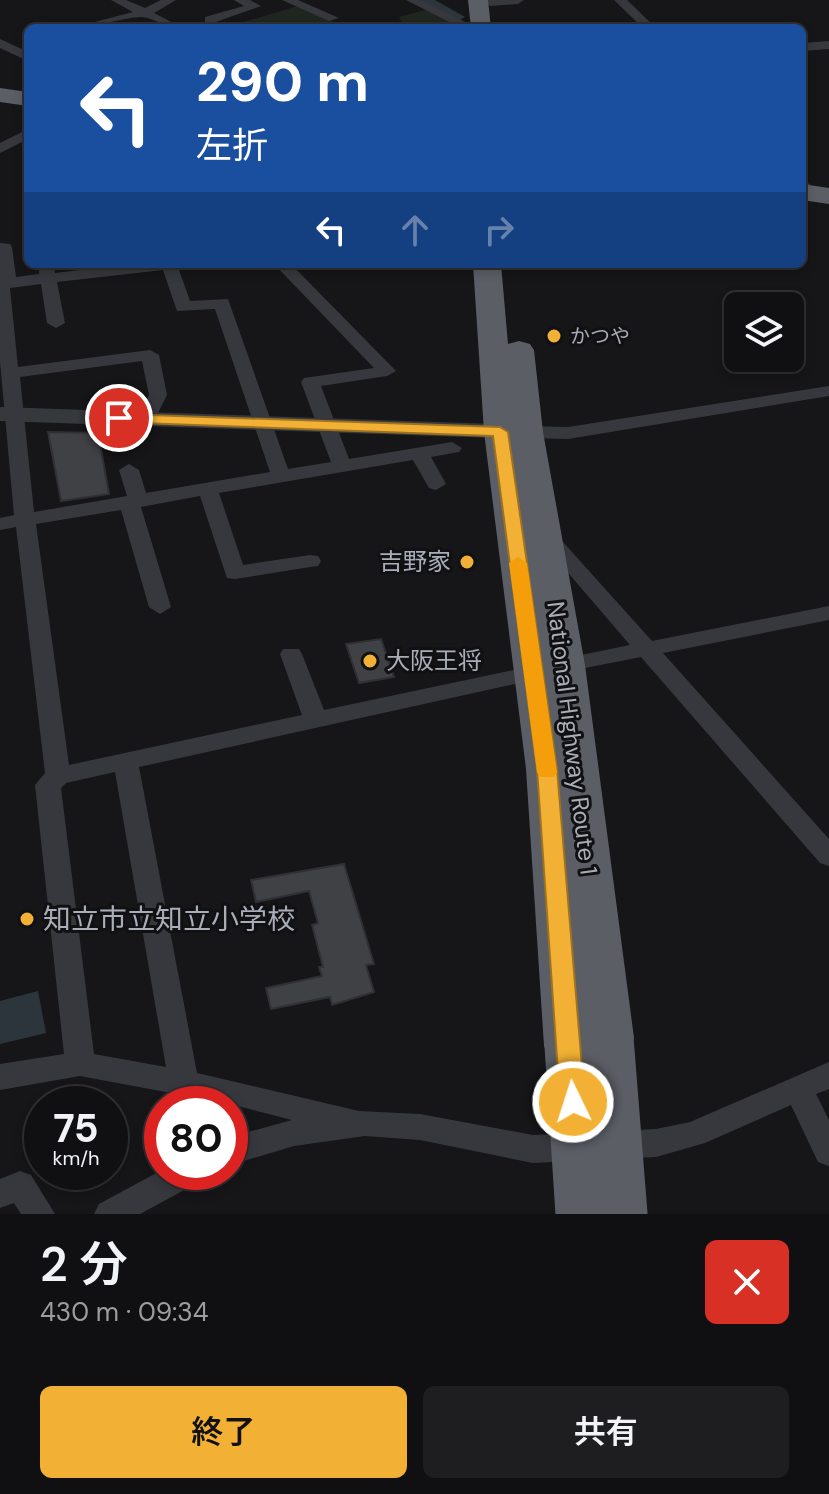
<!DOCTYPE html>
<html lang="ja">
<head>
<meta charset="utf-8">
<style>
  body { margin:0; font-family:"DM Sans","Noto Sans JP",sans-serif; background:#1e1e20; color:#f1f3f6; height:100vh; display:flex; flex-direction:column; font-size:30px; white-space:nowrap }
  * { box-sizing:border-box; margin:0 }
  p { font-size:26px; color:#9c9d9f }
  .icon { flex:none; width:44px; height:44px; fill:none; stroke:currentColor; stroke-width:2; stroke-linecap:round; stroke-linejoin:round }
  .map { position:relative; height:1214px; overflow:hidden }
  .details { display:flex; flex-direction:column; background:#101012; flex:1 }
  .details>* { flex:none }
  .top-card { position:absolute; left:24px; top:24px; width:782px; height:244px; border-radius:12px; box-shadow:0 4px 12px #0003,0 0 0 2px #303032; background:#1a4fa0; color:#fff; overflow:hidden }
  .tools { position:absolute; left:724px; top:292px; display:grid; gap:16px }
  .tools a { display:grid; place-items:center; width:80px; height:80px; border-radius:12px; background:#101012; box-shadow:0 4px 12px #0003,0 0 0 2px #303032; font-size:40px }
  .speed { position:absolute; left:24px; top:1086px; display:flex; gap:16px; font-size:40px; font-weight:700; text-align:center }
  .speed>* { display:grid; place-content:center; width:104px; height:104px; border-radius:50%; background:#101012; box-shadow:0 4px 12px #0003,0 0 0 2px #303032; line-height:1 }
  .speed small { font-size:20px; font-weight:400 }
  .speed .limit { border:12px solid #d22; background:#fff; color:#111 }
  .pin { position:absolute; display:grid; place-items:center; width:68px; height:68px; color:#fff; margin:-34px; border:4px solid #fff; border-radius:50%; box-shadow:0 2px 8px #0007 }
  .me { position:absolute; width:88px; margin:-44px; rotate:356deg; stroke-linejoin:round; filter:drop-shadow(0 0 6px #0008) }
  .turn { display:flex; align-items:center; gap:28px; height:168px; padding:0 40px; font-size:36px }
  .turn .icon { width:104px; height:104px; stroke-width:2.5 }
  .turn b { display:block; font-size:56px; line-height:68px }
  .lanes { display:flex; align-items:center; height:76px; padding:0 40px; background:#0003; justify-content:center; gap:40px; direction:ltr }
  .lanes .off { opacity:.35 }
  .round { display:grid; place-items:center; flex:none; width:84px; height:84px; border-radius:12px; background:#1e1e20 }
  .head { display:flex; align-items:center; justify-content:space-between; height:136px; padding:0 40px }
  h1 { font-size:48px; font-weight:600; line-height:60px }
  .button { display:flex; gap:16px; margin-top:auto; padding:16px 40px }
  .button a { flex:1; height:92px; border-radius:12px; background:#f2b134; color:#111; font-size:32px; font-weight:600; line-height:92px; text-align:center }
  .button a+a { background:#1e1e20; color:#f1f3f6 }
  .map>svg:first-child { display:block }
</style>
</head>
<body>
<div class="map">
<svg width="829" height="1214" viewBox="0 0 829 1214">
  <rect width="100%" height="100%" fill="#161618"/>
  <path fill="#1e261f" d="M298,6L341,25L330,28H223Z
    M425,10L453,22V28H387L402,23L399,17Z"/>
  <path fill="#2c353c" d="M38,991L46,1033L0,1044V1001Z"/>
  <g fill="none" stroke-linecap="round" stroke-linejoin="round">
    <path stroke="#2c353c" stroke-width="4" d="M802,182L809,186"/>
    <path fill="#2c353c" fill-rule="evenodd" d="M408,0H435L465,17L455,23L448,21Z"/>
  </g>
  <path fill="#404145" stroke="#303034" stroke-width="2" d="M48,432L98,433L109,494L61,501Z
    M381,639L394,677L359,683L346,644Z
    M344,864L374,964L366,965L374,992L332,1005L330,997L271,1009L266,988L322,976L319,967H323L312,925L318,923L309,891L256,902L251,880Z"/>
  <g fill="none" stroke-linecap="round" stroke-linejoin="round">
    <path fill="#37383d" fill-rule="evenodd" d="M111,0H126L145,8L161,0H176L154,13L183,28C166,28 152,17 141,17C118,18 96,28 72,28L133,12Z
      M234,0H250L261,6L213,23H205V17L244,6Z
      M282,0H298L339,18L329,21Z
      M406,0H421L469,24L459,27Z
      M486,0H524L518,4L490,6L486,4Z
      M614,0H627L656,28H643Z
      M0,39L28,52V61L0,48Z
      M829,41V49L802,51V43Z
      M28,129V139L0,153V143Z
      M0,243L10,244L12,247L16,277L39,274V264H53L55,273L130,264H180L178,267L190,301L228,299L288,469L331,462L301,382L304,378L374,368L274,264H291L396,371L387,376L321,386L349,459L452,442L462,448L459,452L431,457L446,484L436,490L429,488L413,460L219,493L243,565L310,555L318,556L321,561L318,566L310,567L235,579L227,578L200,496L141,507L171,607L160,614L149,607L121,510L36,524L69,765L302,715L280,654L283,649H299L302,654L324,710L533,666L541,668L545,673L541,678L533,680L139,767L197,1073L359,1111L420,1114L533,1135L656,1129L690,1122L829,1062V1089L816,1094L829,1120V1166L818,1162L791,1105L705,1143L656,1157L533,1163L420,1140L365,1136L294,1146L230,1165V1137L292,1120L230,1104L80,1076L0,1090V1064L64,1054L35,785L45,773L16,527L0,530V518L14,515L0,361ZM163,270L177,311L215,309L270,472L146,493L139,470L129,464L119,470L127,496L34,512L20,377L142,361L149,395L137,419L146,425L153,423L167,395L159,355L150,350L18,367L10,288L41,284L47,323L56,328L65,323L57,282ZM115,772L166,1067L94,1054L61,788L66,783Z
      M829,386V396L568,439L527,438L517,432L527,426L568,427Z
      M547,530L554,532L652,641L829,606V620L663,653L829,839V866L820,863L641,657L565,672L557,670L554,665L557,660L630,645L540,540L537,536L540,532Z
      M162,1170L204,1172L199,1182L140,1214H94L99,1204Z
      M20,1171L31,1175L55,1214H21L14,1203L0,1208V1179Z"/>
    <path fill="#37383d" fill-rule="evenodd" d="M0,407L522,425L531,427L534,432L531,437L522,439L0,421Z"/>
    <path fill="#5b5e65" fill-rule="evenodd" d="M468,0H488L491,28H471Z
      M0,88L28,92V106L0,102Z
      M802,184L829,188V204L802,200Z
      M473,264H501L508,344L519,341L530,344L534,350L543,432L585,665L634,1038L627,1053L609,1059L591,1053L587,1061L569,1067L551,1061L544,1046L526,769L484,432Z"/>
    <path stroke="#5b5e65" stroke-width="49" d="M609,1038L623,1214
      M569,1046L580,1214"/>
  </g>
  <path fill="#f2b134" stroke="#9d7322" stroke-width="2" d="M119,414L500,427L508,432L557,769L585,1102L582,1109L573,1113L564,1109L560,1102L537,769L493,436L114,422V415Z"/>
  <path fill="#f59e0b" d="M518,557L527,563L557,772L554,777H540L537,772L509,563Z"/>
  <g fill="#f2b134" stroke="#111113" stroke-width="3">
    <circle cx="554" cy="336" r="8"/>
    <circle cx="467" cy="562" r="8"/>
    <circle cx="370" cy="661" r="8"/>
    <circle cx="27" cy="919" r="8"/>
  </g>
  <g text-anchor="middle" stroke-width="6" stroke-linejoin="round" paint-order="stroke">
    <g font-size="20" fill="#a8adb8" stroke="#111113" text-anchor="start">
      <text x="570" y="343">かつや</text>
    </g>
    <g font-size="24" fill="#a8adb8" stroke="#111113" text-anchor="end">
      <text x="451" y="570">吉野家</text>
      <text x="386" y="669" text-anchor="start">大阪王将</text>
    </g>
    <g font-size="24" fill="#a8adb8" stroke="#111113">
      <text transform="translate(572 738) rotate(83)" y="8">National Highway Route 1</text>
    </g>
    <g font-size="28" fill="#a8adb8" stroke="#111113" text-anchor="start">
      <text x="43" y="929">知立市立知立小学校</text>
    </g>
  </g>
</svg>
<div class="tools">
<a><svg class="icon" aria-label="layers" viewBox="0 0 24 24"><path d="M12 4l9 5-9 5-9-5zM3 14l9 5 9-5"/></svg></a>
</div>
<div class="speed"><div>75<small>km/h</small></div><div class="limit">80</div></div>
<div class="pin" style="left:119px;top:418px;background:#d93025"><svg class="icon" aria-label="arrive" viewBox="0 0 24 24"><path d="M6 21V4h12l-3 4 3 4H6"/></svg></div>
<svg class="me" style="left:573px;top:1102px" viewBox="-20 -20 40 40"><circle r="17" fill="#f2b134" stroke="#fff" stroke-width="3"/><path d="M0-11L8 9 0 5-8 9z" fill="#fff"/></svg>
<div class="top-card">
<div class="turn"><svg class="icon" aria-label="left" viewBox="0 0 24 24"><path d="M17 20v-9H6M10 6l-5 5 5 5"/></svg><div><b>290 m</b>左折</div></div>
<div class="lanes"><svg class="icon" aria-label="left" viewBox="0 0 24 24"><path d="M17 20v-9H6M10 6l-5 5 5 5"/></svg><svg class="icon off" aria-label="ahead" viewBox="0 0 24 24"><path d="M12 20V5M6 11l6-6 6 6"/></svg><svg class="icon off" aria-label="right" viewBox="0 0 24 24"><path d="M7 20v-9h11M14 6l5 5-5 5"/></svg></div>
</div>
</div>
<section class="details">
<div class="head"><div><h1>2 分</h1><p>430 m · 09:34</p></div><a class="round" style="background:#d93025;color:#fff"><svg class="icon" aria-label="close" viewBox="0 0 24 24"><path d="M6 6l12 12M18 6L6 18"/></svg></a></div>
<div class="button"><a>終了</a><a>共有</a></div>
</section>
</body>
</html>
